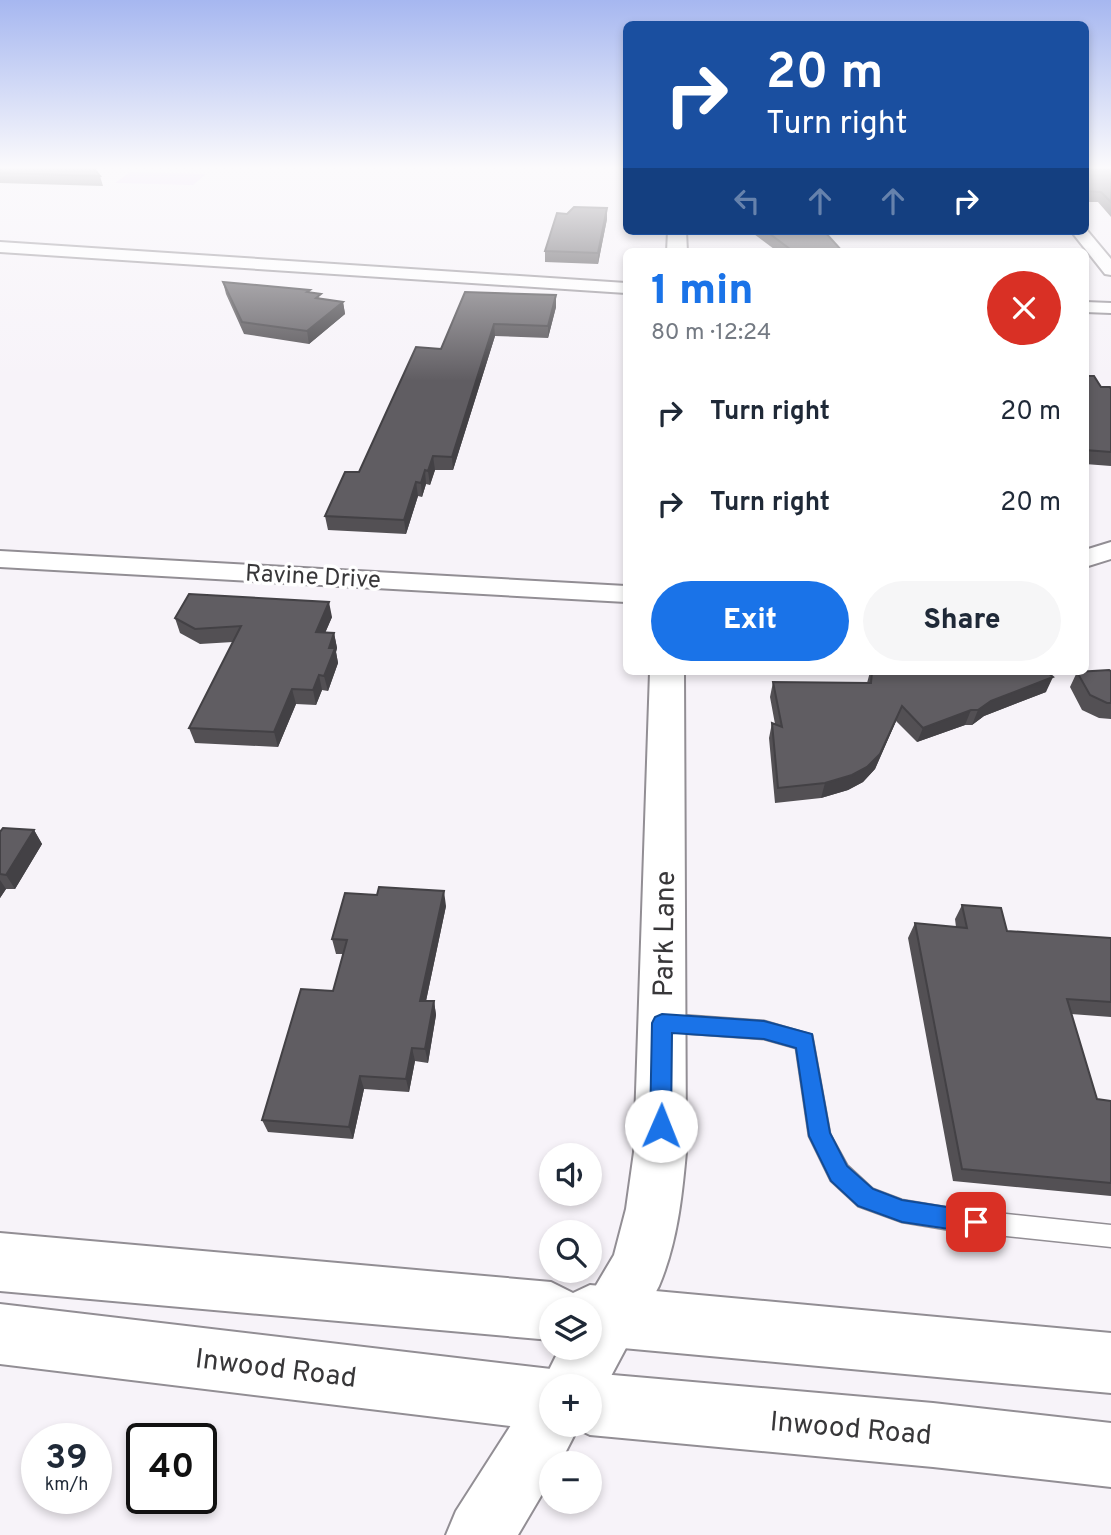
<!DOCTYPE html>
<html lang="en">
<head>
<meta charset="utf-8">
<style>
  body { margin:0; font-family:Overpass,sans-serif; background:#f6f6f7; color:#1f2937; height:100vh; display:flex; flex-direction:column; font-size:26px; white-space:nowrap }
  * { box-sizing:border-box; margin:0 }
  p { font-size:23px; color:#747a83 }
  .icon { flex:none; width:38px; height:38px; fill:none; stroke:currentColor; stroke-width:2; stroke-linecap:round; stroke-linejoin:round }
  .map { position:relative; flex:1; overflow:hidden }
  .panel { position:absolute; left:623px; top:248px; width:466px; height:427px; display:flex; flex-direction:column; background:#fff; border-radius:10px; box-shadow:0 4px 10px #0003 }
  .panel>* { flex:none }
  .banner { position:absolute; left:623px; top:21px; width:466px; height:214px; border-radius:10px; box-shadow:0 4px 10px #0003; background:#1a4fa0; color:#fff; overflow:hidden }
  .tools { position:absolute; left:539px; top:1143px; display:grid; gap:14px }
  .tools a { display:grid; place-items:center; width:63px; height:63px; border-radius:50%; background:#fff; box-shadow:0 4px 10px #0003; font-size:35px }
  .speed { position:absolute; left:21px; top:1423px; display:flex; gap:14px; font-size:35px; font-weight:700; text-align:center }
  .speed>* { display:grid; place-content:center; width:91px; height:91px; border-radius:50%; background:#fff; box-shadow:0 4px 10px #0003; line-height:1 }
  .speed small { font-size:18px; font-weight:400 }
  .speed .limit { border:4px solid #111; border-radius:10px; background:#fff; color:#111 }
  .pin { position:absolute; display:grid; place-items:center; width:60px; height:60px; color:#fff; margin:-30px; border-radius:14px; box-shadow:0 4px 10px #0006 }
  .me { position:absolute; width:77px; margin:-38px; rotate:1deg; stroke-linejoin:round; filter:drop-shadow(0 0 5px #0008) }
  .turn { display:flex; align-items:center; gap:24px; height:147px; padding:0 28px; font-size:32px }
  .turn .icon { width:91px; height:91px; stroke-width:2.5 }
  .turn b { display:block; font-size:49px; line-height:60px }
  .lanes { display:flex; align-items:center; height:66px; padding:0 28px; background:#0003; justify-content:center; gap:35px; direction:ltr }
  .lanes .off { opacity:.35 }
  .round { display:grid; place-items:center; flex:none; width:74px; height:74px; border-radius:37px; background:#f6f6f7 }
  .overview { display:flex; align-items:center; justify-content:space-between; height:119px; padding:0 28px }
  h1 { font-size:42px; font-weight:800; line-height:52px; color:#1a73e8 }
  .button { display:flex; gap:14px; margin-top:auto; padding:14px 28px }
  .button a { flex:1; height:80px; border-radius:42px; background:#1a73e8; color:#fff; font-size:28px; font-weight:800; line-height:80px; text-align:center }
  .button a+a { background:#f6f6f7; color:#1f2937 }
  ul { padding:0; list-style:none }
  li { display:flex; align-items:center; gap:21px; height:91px; padding:0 28px }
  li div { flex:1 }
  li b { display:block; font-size:26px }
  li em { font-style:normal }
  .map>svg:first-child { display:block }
</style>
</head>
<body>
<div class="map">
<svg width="1111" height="1535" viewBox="0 0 1111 1535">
  <rect width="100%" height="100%" fill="#f7f3f9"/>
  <path fill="#e9cefa" d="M130,172L206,174L193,185L115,183Z"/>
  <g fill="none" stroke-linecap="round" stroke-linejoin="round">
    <defs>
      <path id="service" d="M666,1014L764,1021L812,1035L830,1134L847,1165L873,1189L902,1200L950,1208L1111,1225V1247L950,1230L902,1222L858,1206L831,1181L809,1136L796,1048L764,1039L666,1032L659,1029L656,1023L659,1017Z"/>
      <path id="minor" d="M1085,228L1111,259V275L1105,274L1071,231H1085Z
        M0,242L626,283V293L0,252Z
        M1085,302L1111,303V313L1085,312Z
        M1111,542V559L1085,567V550Z
        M0,551L626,586V602L0,567Z"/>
      <path id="tertiary" d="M668,231H686L687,252H667Z
        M650,672H684L686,1152C682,1198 677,1243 659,1286L594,1408L590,1410V1386H551V1424H580L560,1463H551V1479L518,1535H446L456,1511L529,1397L543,1391L541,1386L560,1348H590V1309H582L614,1255L626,1209L634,1152Z"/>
      <path id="secondary" d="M0,1233L551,1282L573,1293L590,1285L1111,1333V1393L590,1345V1309H551V1340L0,1291Z
        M0,1304L551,1369L574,1380L590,1373L933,1403L1111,1423V1487L933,1467L590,1435L567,1424H590V1386H551V1424H567L551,1431L0,1364Z"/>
    </defs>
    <use href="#service" stroke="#928e94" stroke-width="3"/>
    <use href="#minor" stroke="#928e94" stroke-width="4"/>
    <use href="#tertiary" stroke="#928e94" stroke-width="4"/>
    <use href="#secondary" stroke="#928e94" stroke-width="4"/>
    <use href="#service" fill="#fff" fill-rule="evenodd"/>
    <use href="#minor" fill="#fff" fill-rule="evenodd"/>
    <use href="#tertiary" fill="#fff" fill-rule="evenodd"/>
    <use href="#secondary" fill="#fff" fill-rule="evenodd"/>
  </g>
  <path fill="#535054" d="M0,166L100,176L103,186L0,183Z
    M1085,166H1096H1086L1088,169H1111V217L1098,202H1085Z
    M607,208V219L598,264L545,262V251L567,214Z
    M750,231H824L843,252H778Z
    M223,282L310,293L322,299L343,302L345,314L309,344L244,334L226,294Z
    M465,292L556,307L548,338L495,336L453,470H435L430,485L426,484L422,497L418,496L406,534L328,530L325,516L359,472L441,349Z
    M1085,376L1101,387L1111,389V466L1085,464Z
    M332,617L325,633H334L337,648L336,652L338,663L328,691L322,690L316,705L296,704L278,747L195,743L189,728L233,642L200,644L180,633L175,618Z
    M1111,671V719L1099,718L1082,710L1070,687L1077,672Z
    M870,672H1047L1046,692L984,716L972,725H965L917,742L896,721L875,769L863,782L848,790L821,798L775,803L769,738L772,723L775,724L770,697L773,682L867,683Z
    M34,830L42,844L15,889H6L0,898V832Z
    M962,905L1007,931L1111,938V1017L1071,1014L1097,1099L1111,1101V1196L953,1181L908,938L915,923L956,927L955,919Z
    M446,906L426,1001H434L436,1015L428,1063L415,1061L409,1092L364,1089L353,1139L268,1132L262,1120L333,991L343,954H336L332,939Z"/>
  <path fill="#434145" d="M607,208V219L598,264V253Z
    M556,295V307L548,338V326Z
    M343,302L345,314L309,344L307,331Z
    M494,324L495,336L453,470L452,457Z
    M433,456L435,470L430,485L428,471Z
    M425,470L426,484L422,497L421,483Z
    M416,482L418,496L406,534L404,520Z
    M329,602L332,617L319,647L316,632Z
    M334,633L337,648L336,652L338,663L328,691L324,676L329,648Z
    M319,675L322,690L316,705L313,690Z
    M1053,677L1046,692L984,716L972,725L978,710L991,701Z
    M292,689L296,704L278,747L274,732Z
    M902,706L896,721L875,769L863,782L848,790L821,798L825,783Z
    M971,710L965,725L917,742L923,728Z
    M34,830L42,844L15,889L6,875Z
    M0,880L6,889L0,898Z
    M444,891L446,906L423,1015L420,1001Z
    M434,1001L436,1015L428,1063L425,1049Z
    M412,1048L415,1061L409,1092L406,1079Z
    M360,1076L364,1089L353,1139L349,1127Z"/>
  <path fill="#605d62" stroke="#434145" stroke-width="2" d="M0,166H92L100,176L0,173Z
    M1085,166L1088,169H1111V202L1101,192L1085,191Z
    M574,207L607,208L598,253L545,251L557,213L567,214Z
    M766,231H824L843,252H794Z
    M223,282L310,290L307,292L321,294L316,298L343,302L307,331L242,322Z
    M465,292L556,295L548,326L494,324L452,457L433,456L428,471L425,470L421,483L416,482L404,520L325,516L345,472H359L416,347L441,349Z
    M1085,376H1094L1101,387H1110L1111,389V452L1085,450Z
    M189,594L329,602L316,632L334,633L329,648H335L324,676L319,675L313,690L292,689L274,732L189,728L241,626L195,629L175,618Z
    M1109,670L1111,671V703H1107L1090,695L1077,672Z
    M872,672H1047L1053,677L991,701L978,710H971L923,728L902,706L880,754L867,767L852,775L825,783L778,788L772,723L782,727L773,682L871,683Z
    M3,828L34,830L6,875L0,874V832Z
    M379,887L444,891L420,1001H434L425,1049L412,1048L406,1079L360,1076L349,1127L262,1120L301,989L333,991L347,940L332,939L345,893L377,895Z
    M962,905L1001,908L1007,931L1111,938V1002L1067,999L1097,1099L1111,1101V1183L962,1169L915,923L967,928Z"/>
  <linearGradient id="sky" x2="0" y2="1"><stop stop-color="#a6b7f0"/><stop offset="0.44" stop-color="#fbfafc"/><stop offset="1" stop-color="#fbfafc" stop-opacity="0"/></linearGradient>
  <rect width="1111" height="381" fill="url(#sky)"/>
  <path fill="#1a73e8" stroke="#114b97" stroke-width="2" d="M662,1014L764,1021L812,1034L830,1133L847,1166L873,1189L902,1200L985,1213L988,1222L985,1230L976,1233L902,1222L858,1206L831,1181L809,1136L796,1048L764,1039L672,1033L671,1126L668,1134L661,1137L653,1134L650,1126L652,1023L655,1017Z"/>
  <g text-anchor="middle" stroke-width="7" stroke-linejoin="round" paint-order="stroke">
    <g font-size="24" fill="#383739" stroke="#fff">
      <text transform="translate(313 576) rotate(3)" y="8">Ravine Drive</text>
    </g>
    <g font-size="28" fill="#383739" stroke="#fff">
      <text transform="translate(663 934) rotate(-89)" y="10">Park Lane</text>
      <text transform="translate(276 1367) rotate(7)" y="10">Inwood Road</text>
      <text transform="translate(851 1427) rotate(5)" y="10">Inwood Road</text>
    </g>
  </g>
</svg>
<div class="tools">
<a><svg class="icon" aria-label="sound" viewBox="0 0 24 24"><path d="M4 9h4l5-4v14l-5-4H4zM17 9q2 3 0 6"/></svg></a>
<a><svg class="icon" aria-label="search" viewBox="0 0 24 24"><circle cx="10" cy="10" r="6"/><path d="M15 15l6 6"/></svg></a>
<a><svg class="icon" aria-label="layers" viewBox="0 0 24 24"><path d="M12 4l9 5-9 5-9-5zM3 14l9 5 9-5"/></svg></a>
<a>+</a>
<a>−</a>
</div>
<div class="speed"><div>39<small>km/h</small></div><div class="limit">40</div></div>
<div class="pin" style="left:976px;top:1222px;background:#d93025"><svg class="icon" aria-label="arrive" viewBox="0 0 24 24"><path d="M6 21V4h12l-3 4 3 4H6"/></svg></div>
<svg class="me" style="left:661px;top:1126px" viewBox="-20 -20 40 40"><circle r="19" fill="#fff"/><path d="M0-13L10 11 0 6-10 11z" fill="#1a73e8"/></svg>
<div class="banner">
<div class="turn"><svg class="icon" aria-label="right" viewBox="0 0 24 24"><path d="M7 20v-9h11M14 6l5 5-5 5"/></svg><div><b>20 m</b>Turn right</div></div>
<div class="lanes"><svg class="icon off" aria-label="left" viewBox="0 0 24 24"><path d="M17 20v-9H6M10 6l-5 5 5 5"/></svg><svg class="icon off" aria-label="ahead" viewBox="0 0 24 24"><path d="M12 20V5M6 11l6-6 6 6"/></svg><svg class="icon off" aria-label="ahead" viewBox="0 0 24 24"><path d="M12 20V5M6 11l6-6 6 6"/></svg><svg class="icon" aria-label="right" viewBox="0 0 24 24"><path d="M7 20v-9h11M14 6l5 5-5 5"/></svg></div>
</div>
<section class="panel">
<div class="overview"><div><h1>1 min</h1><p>80 m · 12:24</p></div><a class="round" style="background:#d93025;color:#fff"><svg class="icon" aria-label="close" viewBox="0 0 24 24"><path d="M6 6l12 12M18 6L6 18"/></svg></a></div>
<ul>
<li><svg class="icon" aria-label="right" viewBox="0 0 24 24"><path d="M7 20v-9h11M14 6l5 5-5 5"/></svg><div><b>Turn right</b></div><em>20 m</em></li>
<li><svg class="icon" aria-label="right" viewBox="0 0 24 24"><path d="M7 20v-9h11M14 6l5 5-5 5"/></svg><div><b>Turn right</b></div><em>20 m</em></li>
</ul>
<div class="button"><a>Exit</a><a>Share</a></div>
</section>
</div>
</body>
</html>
